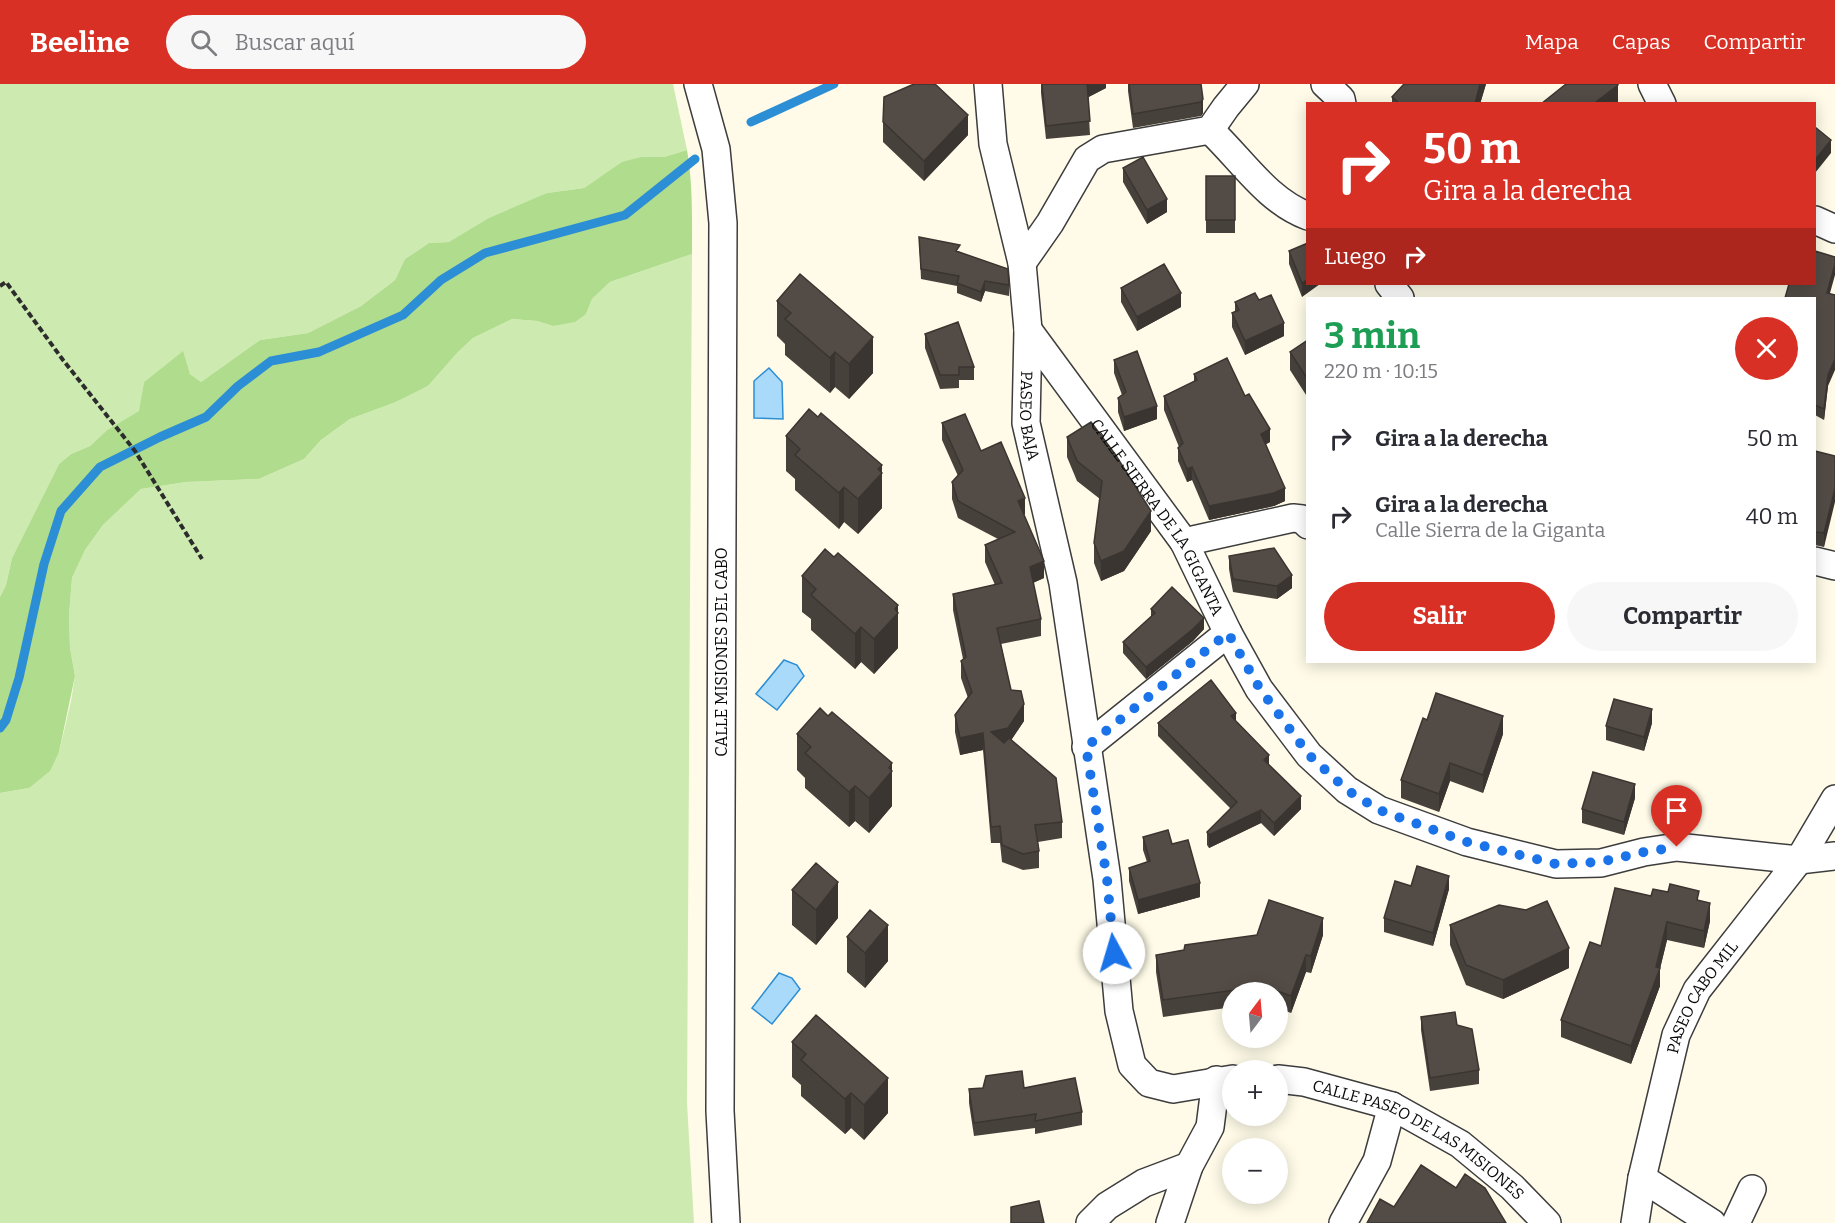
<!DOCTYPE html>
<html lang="es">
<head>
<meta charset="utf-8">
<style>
  body { margin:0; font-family:Bitter,serif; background:#f7f7f7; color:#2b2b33; height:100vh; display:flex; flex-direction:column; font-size:22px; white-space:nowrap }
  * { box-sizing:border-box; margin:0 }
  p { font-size:20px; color:#7c7c81 }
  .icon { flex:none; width:33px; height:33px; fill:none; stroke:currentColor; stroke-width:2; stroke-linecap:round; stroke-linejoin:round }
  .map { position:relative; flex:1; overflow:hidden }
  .drawer { position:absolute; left:1306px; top:213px; width:510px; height:366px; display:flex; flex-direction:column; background:#fff; border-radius:0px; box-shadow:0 3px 15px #0003 }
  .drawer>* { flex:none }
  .top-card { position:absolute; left:1306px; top:18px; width:510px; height:183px; border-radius:0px; box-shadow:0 3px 15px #0003; background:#d93025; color:#fff; overflow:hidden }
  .needle { width:39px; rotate:16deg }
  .buttons { position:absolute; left:1222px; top:898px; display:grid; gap:12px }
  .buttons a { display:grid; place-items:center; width:66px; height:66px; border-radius:50%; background:#fff; box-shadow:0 3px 15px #0003; font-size:30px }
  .pin { position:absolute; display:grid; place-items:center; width:51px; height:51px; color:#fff; margin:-62px -26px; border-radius:50% 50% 50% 0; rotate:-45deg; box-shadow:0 0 6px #0007 }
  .pin .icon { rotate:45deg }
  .me { position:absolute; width:66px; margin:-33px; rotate:354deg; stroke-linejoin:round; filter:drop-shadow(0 0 4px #0008) }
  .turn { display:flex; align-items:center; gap:21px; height:126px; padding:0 18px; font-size:27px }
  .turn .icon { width:78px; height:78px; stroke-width:2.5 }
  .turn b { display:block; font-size:42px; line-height:51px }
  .then { display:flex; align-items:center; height:57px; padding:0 18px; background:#0003; gap:12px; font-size:22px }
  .round { display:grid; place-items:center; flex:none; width:63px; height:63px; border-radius:32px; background:#f7f7f7 }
  .headline { display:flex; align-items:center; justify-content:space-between; height:102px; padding:0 18px }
  h1 { font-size:36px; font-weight:700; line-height:45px; color:#1e9e55 }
  .cta { display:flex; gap:12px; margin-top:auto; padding:12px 18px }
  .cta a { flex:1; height:69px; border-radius:36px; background:#d93025; color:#fff; font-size:24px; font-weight:700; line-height:69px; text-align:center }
  .cta a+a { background:#f7f7f7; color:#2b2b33 }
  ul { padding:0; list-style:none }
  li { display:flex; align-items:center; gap:18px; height:78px; padding:0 18px }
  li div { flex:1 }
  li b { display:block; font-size:22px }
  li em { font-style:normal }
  header { display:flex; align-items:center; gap:36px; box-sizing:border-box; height:84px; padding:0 30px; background:#d93025; color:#fff }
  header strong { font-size:28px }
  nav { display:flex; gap:33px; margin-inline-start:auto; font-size:21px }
  .search { width:420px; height:54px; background:#f7f7f7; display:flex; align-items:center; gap:15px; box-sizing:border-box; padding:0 21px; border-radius:33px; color:#7c7c81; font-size:22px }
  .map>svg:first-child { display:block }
</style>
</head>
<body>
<header>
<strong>Beeline</strong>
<div class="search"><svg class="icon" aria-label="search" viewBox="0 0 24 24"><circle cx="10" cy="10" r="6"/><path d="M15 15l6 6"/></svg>Buscar aquí</div>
<nav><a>Mapa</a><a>Capas</a><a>Compartir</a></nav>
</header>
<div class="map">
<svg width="1835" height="1139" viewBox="0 0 1835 1139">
  <rect width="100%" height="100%" fill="#fffbe8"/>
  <path fill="#cdebb0" d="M0,0H673L687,66L664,73H641L599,94L584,104L547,109L449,158L429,159L405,175L395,196L361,222L308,249L260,256L201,298L190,290L182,268L144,298L140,327L107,346L90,362L71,370L59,380L12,474L6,501L0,513Z
    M692,170L687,1019L694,1139H0V709L29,704L59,668L71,617L75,592L70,564L69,532L72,494L85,466L103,441L141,405L186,398L259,395L304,375L321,356L350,335L396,318L428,302L458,268L473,254L512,235L537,237L553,242L586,230L592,215L610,198Z"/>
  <path fill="#b0dc8e" d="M687,66C693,100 692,135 692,170L610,198L592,215L586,230L575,238L553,242L537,237L512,235L473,254L458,268L428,302L396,318L350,335L321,356L304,375L259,395L186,398L141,405L103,441L85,466L72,494L69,532L70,564L75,592L59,668L50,687L29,704L0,709V513L6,501L12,474L59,380L71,370L90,362L107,346L139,327L144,298L183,267L190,290L201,298L260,256L308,249L361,222L395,196L405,175L429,159L449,158L489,134L547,109L584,104L622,78L641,73H664Z"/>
  <path fill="#a9daf9" stroke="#2c8ed4" stroke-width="1.5" d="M769,284L782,298L783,335L754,334V297Z
    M784,576L797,581L804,592L777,626L756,610Z
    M779,889L792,894L800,905L772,940L752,924Z"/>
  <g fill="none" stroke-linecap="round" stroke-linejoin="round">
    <path stroke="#2c8ed4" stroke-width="9" d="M751,38L834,0
      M0,644L6,636L19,594L44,480L61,427L100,383L160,353L206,333L238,302L271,277L319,268L403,231L441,196L485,169L625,131L695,75"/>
    <defs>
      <g id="street">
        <path d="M698,0L716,65L723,139L720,1027L726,1139"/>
        <path id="s1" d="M988,0L993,60L1022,179L1028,246L1026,339L1063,499L1107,795L1119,927L1132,981L1149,999L1173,1005L1233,995"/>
        <path d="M1325,0L1341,15L1342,20"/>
        <path d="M1652,0L1662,20"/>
        <path d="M1210,46C1241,75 1267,117 1308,132"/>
        <path d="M1815,136L1835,145"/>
        <path d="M1022,179L1050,139L1087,75L1103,65L1210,46L1226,23L1245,0"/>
        <path d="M1389,200L1400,214"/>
        <path id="s2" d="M1028,246L1184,458L1228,549L1259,605L1309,671L1347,706L1379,726L1467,758L1556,780L1601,779L1644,768L1677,763L1799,776L1835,772"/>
        <path d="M1184,458L1293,434L1302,435L1308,441"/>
        <path d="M1815,477L1835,482"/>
        <path d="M1086,663L1228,549"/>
        <path id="s3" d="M1278,995L1304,998L1392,1022L1460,1060L1512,1103L1547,1139"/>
        <path d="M1642,1094L1712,1139"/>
        <path d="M1090,1139L1107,1122L1144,1099L1189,1082"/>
        <path d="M1170,1139L1189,1082L1210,1043L1216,996"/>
        <path d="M1343,1139L1377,1077L1392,1022"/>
        <path id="s4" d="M1635,1139L1642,1094L1676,951L1697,906L1799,776L1835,715"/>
        <path d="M1736,1139L1752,1105"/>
      </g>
    </defs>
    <use href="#street" stroke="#3d3d3d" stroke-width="30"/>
    <path stroke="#2c2c2c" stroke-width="4" stroke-dasharray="6 3" stroke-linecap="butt" d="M0,202L6,198L63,276L135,367L202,475"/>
    <use href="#street" stroke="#fff" stroke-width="27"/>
  </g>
  <path fill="#47413c" d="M1041,0H1106V4L1088,13L1090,51L1046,55L1041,9Z
    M1128,0H1201L1203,29L1201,32L1133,44L1128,7Z
    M1404,0H1486L1480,20H1392V13Z
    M883,38L968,51L924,97L883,58Z
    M1123,84L1167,128L1147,140L1123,98Z
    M1206,92H1235V149H1206Z
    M919,153L960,168L1009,201V212L985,207L981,218L957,209V202L921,195Z
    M1308,159L1302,213L1289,180V167Z
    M1121,204L1181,223L1137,247L1121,218Z
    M1830,210L1828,302L1824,336L1815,331V214Z
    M1259,216L1284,252L1245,271L1232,243V229L1235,228V218Z
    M777,217L873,289L849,315L835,303L830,309L785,271V260L777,252Z
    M925,250L974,283V296H959V304L940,305L925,264Z
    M1308,256V314L1290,286V268Z
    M1114,276L1157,335L1124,347L1118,328V314L1122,311L1114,289Z
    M1194,290L1245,312L1270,358L1266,360L1285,417L1274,422L1209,436L1192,396L1187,398L1178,377V364L1179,363L1164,326V312L1194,298Z
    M818,333L882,381V424L858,450L844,438L839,445L795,406V395L786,387V352Z
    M942,339L981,367L1025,430L1024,431L1044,494L1033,499L1041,535V552L1001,560L1011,606L1024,637L1011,656L1062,738V754L1038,758L1039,767V784L1023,786L1002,778L1000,759H991L983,666L960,671L955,648V631L968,614L961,594V577L963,575L953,526V510L995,501L985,478V461L998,455L958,434L952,415V398L958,392L942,356Z
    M1067,353L1151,447L1124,487L1101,497L1094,479V459L1100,415L1077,397L1067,373Z
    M1815,367L1835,372L1824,463L1815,461Z
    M1229,472L1292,504L1277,515L1233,508L1229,485Z
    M834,473L898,521V564L874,590L861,578L855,585L811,546V535L802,528V492Z
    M1151,525L1204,545L1193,557L1146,595L1123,569V558L1151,533Z
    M828,632L892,679V722L869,749L855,737L849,743L805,704V694L797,686V650Z
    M1427,636L1503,650L1483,709L1450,697L1439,728L1401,714V696Z
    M1236,637L1269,681L1301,725L1274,752L1261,739L1209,764L1207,761V748L1231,725L1158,652V639Z
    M1652,639L1644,667L1606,656V642Z
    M1635,714L1624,751L1582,739V725Z
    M1143,753L1172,760L1200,813L1138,830L1129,797V784L1147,778L1143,766Z
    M1411,802L1449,805L1433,862L1384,848V834Z
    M792,806L838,834L816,861L792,841Z
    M1651,812L1699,816L1710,837L1704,864L1667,856L1660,884V902L1631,980L1561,953V936L1601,862Z
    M1450,841L1569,884L1503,915L1466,901L1450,861Z
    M1323,851L1311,889L1306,888L1291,929L1278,924V909H1233V923L1163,933L1156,888V871Z
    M847,853L888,877L865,904L847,888Z
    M1421,933L1457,941L1479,986V1000L1430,1007L1421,946Z
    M792,958L888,1029L864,1056L851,1044L845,1050L801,1012V1001L792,993Z
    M1024,1004L1082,1028V1041L1035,1050V1044L974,1052L969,1019V1005Z"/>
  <path fill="#3a3531" d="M1087,0H1106V4L1087,14Z
    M1480,0H1486L1480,20H1475Z
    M1618,1V20H1596V18Z
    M1203,15V29L1201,32V18Z
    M968,31V51L924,97V77Z
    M1831,56V69L1815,89V76Z
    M1167,115V128L1147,140V126Z
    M1835,180V191L1827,220V209Z
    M1308,195V200H1320L1302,213V199Z
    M985,197V207L981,218V208Z
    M1181,209V223L1137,247V233Z
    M1284,239V252L1245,271V257Z
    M873,253V289L849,315V280Z
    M835,268V303L830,309V274Z
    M1835,275V286L1828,302L1824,336V325L1828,291Z
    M1157,322V335L1124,347V333Z
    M1270,345V358L1261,363V350Z
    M882,381V424L858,450V415Z
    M1192,383V396L1187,398V385Z
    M844,403V438L839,445V409Z
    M1285,404V417L1274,422L1209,436V422Z
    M1835,404V418L1824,463V449Z
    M1025,414V430L1018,434V417Z
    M1151,427V447L1124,487L1101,497V477Z
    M1044,477V494L1030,500V483Z
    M1292,491V504L1277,515V502Z
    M898,521V564L874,590V555Z
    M1204,534V545L1193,557L1146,595V583Z
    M861,543V578L855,585V550Z
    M1024,620V637L1008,661L991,664V648Z
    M1652,625V639L1644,667V653Z
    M1236,629V642L1231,632Z
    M1503,632V650L1483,709V691Z
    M983,649V666L960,671V654Z
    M1269,671V684L1264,676Z
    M892,679V722L869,749V714Z
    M1450,679V697L1439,728V710Z
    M1635,700V714L1624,751V738Z
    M855,702V737L849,743V708Z
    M1301,712V725L1274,752V739Z
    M1261,726V739L1209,764V751Z
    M1449,792V805L1433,862V849Z
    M838,798V834L816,861V826Z
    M1200,799V813L1138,830V816Z
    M1710,819V837L1704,864V847Z
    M1323,834V851L1311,889V872Z
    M1667,838V856L1660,885V884V902L1631,980V962L1656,883Z
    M888,841V877L865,904V869Z
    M1569,864V884L1503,915V896Z
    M1306,871V888L1291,929V912Z
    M888,994V1029L864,1056V1021Z
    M851,1009V1044L845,1050V1015Z"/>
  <path fill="#534c46" stroke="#3a3531" stroke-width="1.5" d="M914,0H935L968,31L924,77L883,38L884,13Z
    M1042,0H1087L1090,37L1046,42Z
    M1129,0H1201L1203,15L1201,18L1133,30Z
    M1404,0H1480L1475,20H1400L1392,13Z
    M1566,0H1618V1L1596,18L1597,20H1541Z
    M1815,43L1831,56L1815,76Z
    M1143,73L1167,115L1147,126L1123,84Z
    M1206,92H1235V136H1206Z
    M919,153L960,161L956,167L1008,185L1009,201L985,197L981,208L957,199L959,192L921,185Z
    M1308,159V195L1302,199L1289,167Z
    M1815,167L1835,173V180L1827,209L1835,211V275L1828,291L1824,325L1815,321V214H1785L1789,200H1815Z
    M1164,180L1181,209L1137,233L1121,204Z
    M800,190L873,253L849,280L835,268L830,274L785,235L791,229L777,217Z
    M1255,209L1259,216L1271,211L1284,239L1245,257L1232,229L1239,226L1235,218Z
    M958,238L974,283H959V291H940L925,250Z
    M1308,256V296L1290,268Z
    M1137,267L1157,322L1124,333L1118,314L1126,308L1114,276Z
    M1227,274L1245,312L1249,310L1270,345L1261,350L1285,404L1274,409L1209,422L1192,383L1187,385L1178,364L1183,359L1164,312L1197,296L1194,290Z
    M809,325L818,333L821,329L882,381L878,385L882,389L858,415L844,403L839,409L795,371L800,365L786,352Z
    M965,330L981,367L1001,358L1025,414L1018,417L1044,477L1030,483L1041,535L997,544L1011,606L1021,607L1024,620L1008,644L991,648L1004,659L1009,654L1056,694L1062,738L1035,741L1039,767L1023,770L1002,761L1000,742L991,743L983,649L960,654L955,631L972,608L961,577L966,573L953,510L1002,499L985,461L1015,448L958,417L952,398L963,386L942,339Z
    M1091,338L1115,370L1151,427L1124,467L1101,477L1094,459L1102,397L1077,377L1067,353Z
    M1815,367L1835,372V404L1824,449L1815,448Z
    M1274,464L1292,491L1277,502L1233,495L1229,472Z
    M825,465L834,473L838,469L898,521L895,525L898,529L874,555L861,543L855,550L811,511L816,505L802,492Z
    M1172,503L1204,534L1193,545L1146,583L1123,558L1155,529L1151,525Z
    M1211,596L1236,629L1231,632L1269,671L1264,676L1301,712L1274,739L1261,726L1209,751L1207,748L1237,718L1158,639Z
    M1436,609L1503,632L1483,691L1450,679L1439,710L1401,696L1423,634L1427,636Z
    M1614,615L1652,625L1644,653L1606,642Z
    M820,624L828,632L832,628L892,679L889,684L892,687L869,714L855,702L849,708L805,669L811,663L797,650Z
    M1593,688L1635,700L1624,738L1582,725Z
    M1168,746L1172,760L1188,756L1200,799L1138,816L1129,784L1150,777L1143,753Z
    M816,779L838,798L816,826L792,806Z
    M1417,782L1449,792L1433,849L1384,834L1395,797L1411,802Z
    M1670,800L1699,807L1697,816L1710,819L1704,847L1667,838L1656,883L1660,884L1631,962L1561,936L1590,858L1601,862L1615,804L1651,812L1653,805L1668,808Z
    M1269,816L1323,834L1311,872L1306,871L1291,912L1264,902L1163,916L1156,871L1184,866L1185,861L1257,851Z
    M1547,817L1569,864L1503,896L1466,881L1450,841L1499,821L1526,826Z
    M870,826L888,841L865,869L847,853Z
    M1455,928L1457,941L1472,945L1479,986L1430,994L1421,933Z
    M816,931L888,994L864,1021L851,1009L845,1015L801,976L806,970L792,958Z
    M1022,987L1024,1004L1075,994L1082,1028L1035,1037L1036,1030L974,1039L969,1005L983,1004L986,992Z
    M1421,1081L1456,1104L1465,1090L1485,1104L1506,1139H1367L1380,1115L1394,1123Z
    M1039,1117L1044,1139H1011V1123Z"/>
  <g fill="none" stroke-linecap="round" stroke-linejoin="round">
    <path stroke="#1a73e8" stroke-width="10" stroke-dasharray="0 18" d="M1114,869L1107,795L1086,663L1228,549L1260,605L1309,671L1347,706L1379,726L1467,758L1556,780L1600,778L1644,768L1677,763"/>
  </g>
  <g text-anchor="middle" stroke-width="6" stroke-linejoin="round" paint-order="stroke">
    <g font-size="16" fill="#0a0a0a" stroke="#fff">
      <text dy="6" stroke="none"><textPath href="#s1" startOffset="336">PASEO BAJA</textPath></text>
      <text dy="6" stroke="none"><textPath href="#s2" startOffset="228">CALLE SIERRA DE LA GIGANTA</textPath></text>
      <text transform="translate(721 568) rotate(-90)" y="6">CALLE MISIONES DEL CABO</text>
      <text dy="6" stroke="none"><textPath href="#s4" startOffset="238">PASEO CABO MIL</textPath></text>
      <text dy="6" stroke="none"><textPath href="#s3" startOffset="156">CALLE PASEO DE LAS MISIONES</textPath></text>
    </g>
  </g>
</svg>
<div class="buttons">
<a><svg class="needle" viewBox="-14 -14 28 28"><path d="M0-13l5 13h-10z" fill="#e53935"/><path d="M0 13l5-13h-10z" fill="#7c7c81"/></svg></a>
<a>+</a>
<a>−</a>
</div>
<div class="pin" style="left:1677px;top:763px;background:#d93025"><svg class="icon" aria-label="arrive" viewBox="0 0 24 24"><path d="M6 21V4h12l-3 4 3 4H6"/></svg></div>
<svg class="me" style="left:1114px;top:869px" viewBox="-20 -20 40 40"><circle r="19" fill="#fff"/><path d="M0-13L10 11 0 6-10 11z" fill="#1a73e8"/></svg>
<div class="top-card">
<div class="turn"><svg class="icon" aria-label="right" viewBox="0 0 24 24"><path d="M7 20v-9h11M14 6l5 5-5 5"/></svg><div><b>50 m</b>Gira a la derecha</div></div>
<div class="then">Luego<svg class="icon" aria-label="right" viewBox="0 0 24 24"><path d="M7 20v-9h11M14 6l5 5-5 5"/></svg></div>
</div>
<section class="drawer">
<div class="headline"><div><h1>3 min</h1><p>220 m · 10:15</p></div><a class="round" style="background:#d93025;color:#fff"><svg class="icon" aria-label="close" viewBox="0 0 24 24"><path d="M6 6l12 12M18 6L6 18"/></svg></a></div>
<ul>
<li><svg class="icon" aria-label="right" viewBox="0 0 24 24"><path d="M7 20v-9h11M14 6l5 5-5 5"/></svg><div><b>Gira a la derecha</b></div><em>50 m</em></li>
<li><svg class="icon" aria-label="right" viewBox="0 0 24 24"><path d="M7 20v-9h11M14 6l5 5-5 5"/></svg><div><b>Gira a la derecha</b><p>Calle Sierra de la Giganta</p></div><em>40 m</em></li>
</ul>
<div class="cta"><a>Salir</a><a>Compartir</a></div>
</section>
</div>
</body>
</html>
